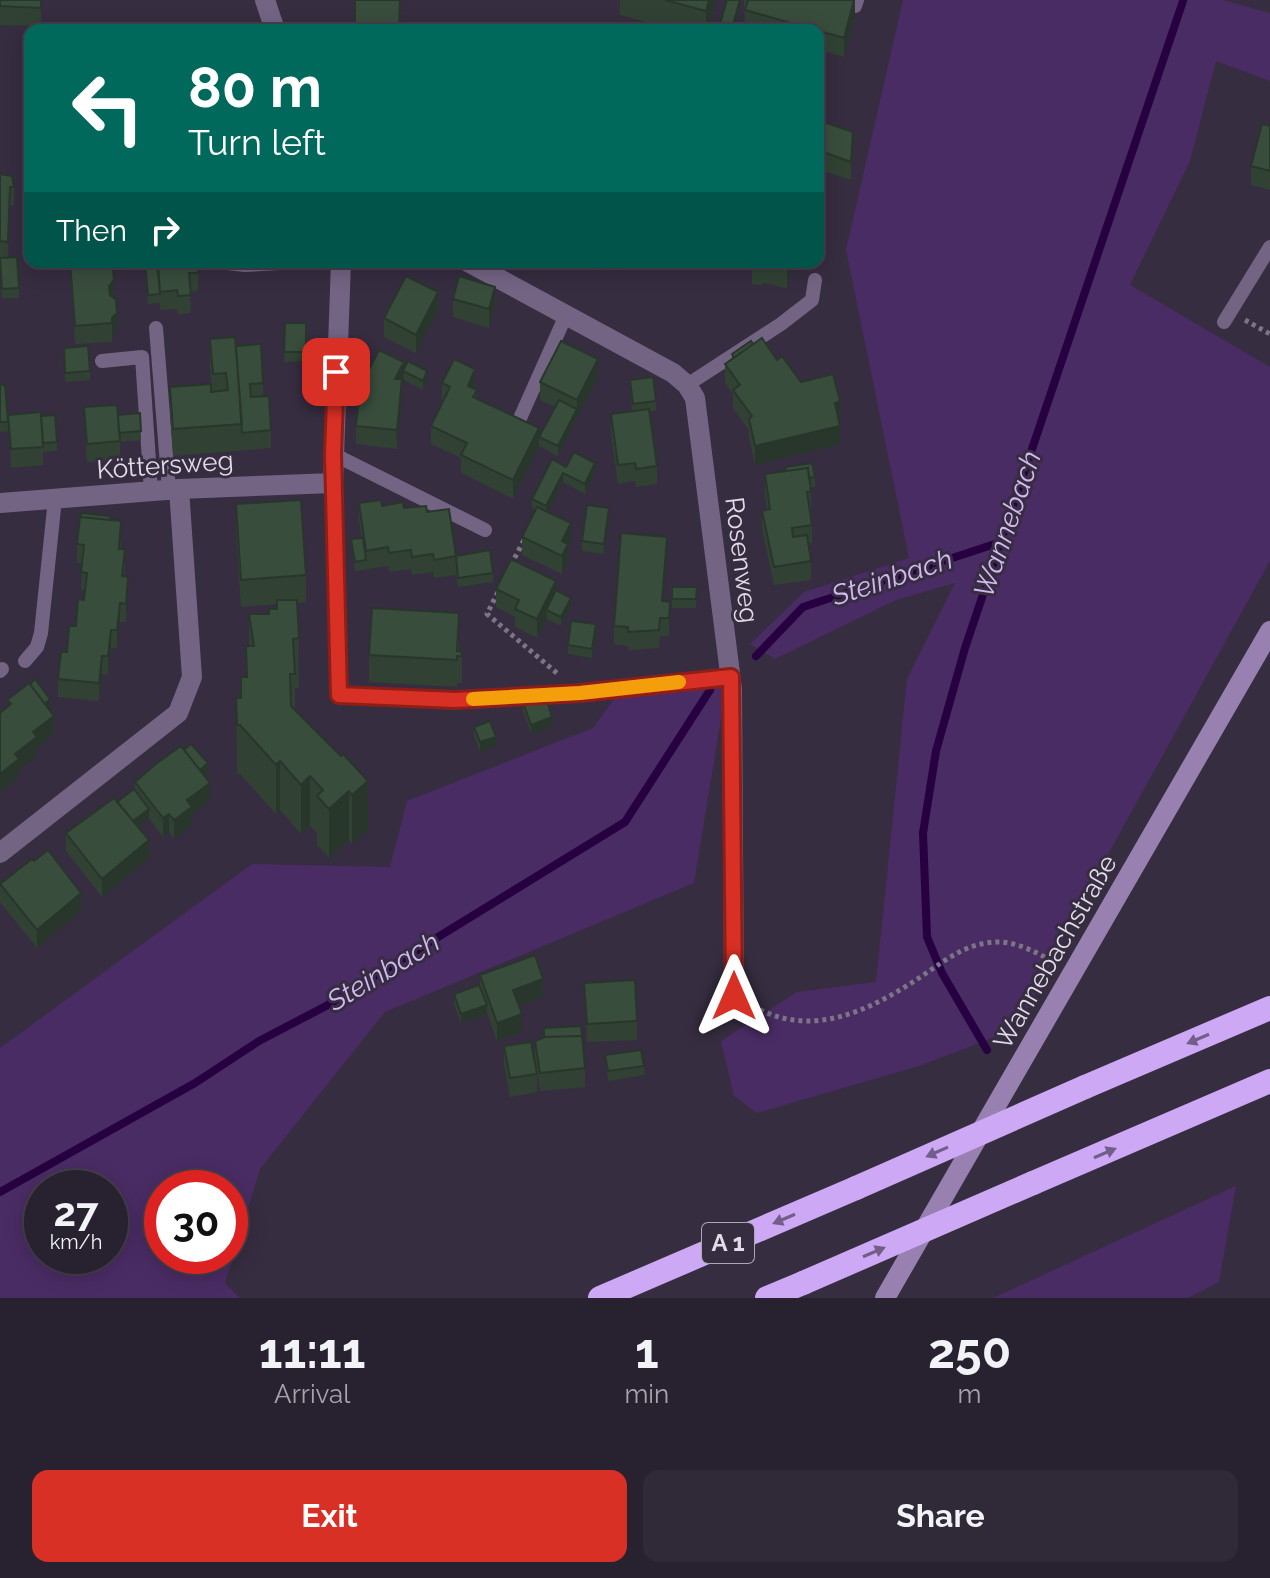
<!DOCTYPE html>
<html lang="en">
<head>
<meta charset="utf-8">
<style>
  body { margin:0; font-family:Raleway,sans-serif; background:#302a38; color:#f1f3f6; height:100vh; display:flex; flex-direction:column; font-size:30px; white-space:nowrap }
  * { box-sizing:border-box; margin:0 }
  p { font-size:26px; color:#a5a4ab }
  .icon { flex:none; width:44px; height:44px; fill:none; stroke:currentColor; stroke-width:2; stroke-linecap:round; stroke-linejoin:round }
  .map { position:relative; height:1298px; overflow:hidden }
  .sheet { display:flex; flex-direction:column; background:#282230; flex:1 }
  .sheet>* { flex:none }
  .banner { position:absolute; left:24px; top:24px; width:800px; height:244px; border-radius:16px; box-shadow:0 4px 20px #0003,0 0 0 2px #443f4c; background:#00695c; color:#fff; overflow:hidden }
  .speed { position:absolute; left:24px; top:1170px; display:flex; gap:16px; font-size:40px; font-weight:700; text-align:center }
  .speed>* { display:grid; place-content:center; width:104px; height:104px; border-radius:50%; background:#282230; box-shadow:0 4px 20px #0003,0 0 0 2px #443f4c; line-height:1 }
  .speed small { font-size:20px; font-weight:400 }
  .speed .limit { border:12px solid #d22; background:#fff; color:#111 }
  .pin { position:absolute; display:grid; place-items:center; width:68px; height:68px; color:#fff; margin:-34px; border-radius:16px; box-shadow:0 4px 12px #0006 }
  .me { position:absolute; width:88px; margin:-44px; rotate:0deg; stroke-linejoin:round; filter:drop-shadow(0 0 6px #0008) }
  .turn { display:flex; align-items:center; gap:28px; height:168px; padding:0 32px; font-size:36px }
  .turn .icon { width:104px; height:104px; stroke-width:2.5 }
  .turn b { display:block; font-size:56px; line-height:68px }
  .then { display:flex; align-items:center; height:76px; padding:0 32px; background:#0003; gap:16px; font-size:30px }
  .eta { display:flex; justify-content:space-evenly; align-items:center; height:136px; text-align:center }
  .eta b { font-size:48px; font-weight:700; line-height:56px }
  .button { display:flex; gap:16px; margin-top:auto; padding:16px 32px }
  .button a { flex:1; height:92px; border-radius:16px; background:#d93025; color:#fff; font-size:32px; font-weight:700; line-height:92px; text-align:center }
  .button a+a { background:#302a38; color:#f1f3f6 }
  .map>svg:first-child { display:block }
</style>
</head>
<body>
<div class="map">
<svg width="1270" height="1298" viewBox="0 0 1270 1298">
  <rect width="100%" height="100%" fill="#362d40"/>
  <path fill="#4a2c64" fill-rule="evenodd" d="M903,0H1223L1270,13V81L1216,61L1190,161L1130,285L1270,367V561L1090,887L1018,1028L919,1066L757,1113L734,1096L721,1041L797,992L876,982L907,679L955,583L896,600L775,659L750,644L804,592L909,558L846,250Z
    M730,678L725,694L694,883L385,1012L260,1169L225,1283L240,1298H0V1048L252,864L390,867L407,801L593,728L614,699ZM42,1188H110V1256H42ZM162,1188H230V1256H162Z
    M1236,1186L1219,1282L1188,1298H993Z"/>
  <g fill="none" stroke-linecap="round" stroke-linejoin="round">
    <path stroke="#260040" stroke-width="8" d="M756,656L803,607L1001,542
      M987,1050L942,973L927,937L923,833L936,751L965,648L1183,1
      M0,1192L195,1083L259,1041L326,1006L625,822L710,690"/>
    <path stroke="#7c7585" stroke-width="5" stroke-dasharray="4 4" stroke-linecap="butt" d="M1245,320L1270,334
      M511,565L525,538
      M498,592L487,614L558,674
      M753,1006C812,1040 871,1010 922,976C947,959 968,942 999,942C1018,942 1039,954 1056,963"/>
    <path stroke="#736484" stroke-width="14" d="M855,6L857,0
      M219,262L245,265L298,262
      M1224,322L1270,247
      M156,328L169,490
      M102,361L142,357L151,491
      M687,385L781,324L812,300L815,280
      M517,425L566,315
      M333,454L485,530
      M333,483L339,695L455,700L580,693L731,677
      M25,661L37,647L41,633L55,499
      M0,671L2,669"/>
    <path stroke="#736484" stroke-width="20" d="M265,0L275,30
      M468,262L673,373L687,385L695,398L732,689L734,996
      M0,503L179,489L333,483L341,262
      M0,853L178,713L192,677L179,489"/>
    <path stroke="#9880b1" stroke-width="20" d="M885,1298L1270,631"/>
    <path stroke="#cda8f5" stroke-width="24" d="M1085,1087L1270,1008
      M1033,1183L1270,1081
      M600,1298L856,1188
      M767,1298L803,1283"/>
    <path stroke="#cda8f5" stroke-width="24" d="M856,1188L1085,1087
      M803,1283L1033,1183"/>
  </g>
  <path fill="#314234" d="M0,0H41V26L0,25Z
    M620,0H716L708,30H676L620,15Z
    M744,0H855V16L844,57L818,49V30H751L745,28Z
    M740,9L734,30H720V24Z
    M818,120L853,150L851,180L818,169Z
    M1270,126V190L1251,185V166Z
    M0,174L14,187V205L10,206L8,257L19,288V298H2L0,267Z
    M70,262L114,299L117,331L112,336V342L75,344Z
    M145,262L158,276L198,273V291L190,292L191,313L178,314L177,309L160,310V299V303L148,304Z
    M592,262H613L608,271Z
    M752,262H792L787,288L763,283V285L752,284Z
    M453,299L495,305L489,328L453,317Z
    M438,310L416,353L384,337V318Z
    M285,323H306V361L284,362Z
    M210,339L236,346L263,383V396L271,430V448L173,456L170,414V387L212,392L210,366Z
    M753,344L777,360L840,420V444L755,465L749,437V430L733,408V394L725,383V364L732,360V354Z
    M64,348L90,371V380L65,382Z
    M404,370L427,380L423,390L404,380L402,384V397L397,449L356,444V426L366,375Z
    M598,377L558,456L539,446L513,499L461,473V458L431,444V426L442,402V383L475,388L477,398L539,437L555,407L540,400V382Z
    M630,380L656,401V411H650L657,466V484L636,487L635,481L618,484L611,433V414L632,411Z
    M0,385L8,422V431L0,432Z
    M84,407L118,415L140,413L141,440L120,442V460L87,462Z
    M8,415L41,416L57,442V451L43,452V465L11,468Z
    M566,467L595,472L585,494L563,482L548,512L571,542L568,548V562L562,574L522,555V537L536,510L532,508V499Z
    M765,474L815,477V487H811V510H810L812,525V543H808L811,561V580L774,585L762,529V511L767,510L765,493Z
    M359,503L427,512L456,556L493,573V582L458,587L456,574V575L434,578L433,572L412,575L411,569L389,572L388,566L355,571L351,539L362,538L359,521Z
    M236,504L306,575V602L298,603L299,688H295V710L341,756L368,830L352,844L349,840L329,858L317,845V833L310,826L301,834L280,810L276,814L240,774H237L236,698H241V677H246V646H249V614H269L277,609V604L241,607L236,531Z
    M609,517L604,554L582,551V541Z
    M110,520L121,540V549L125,568L124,576L128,595L126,622H120L117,648H111L108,675L102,674L99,701L58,697V679L84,600L85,591L81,590L82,563H77V544Z
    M667,555L663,601L670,620L669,636H660L659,648L628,650V646L614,644V626Z
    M672,587H697L696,608H672Z
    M496,589L556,590L571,607L561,626L547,619L537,638L515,627V617L496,607Z
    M596,634L592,658L568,654V645Z
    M459,640V651L462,652V683H457V687L369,682V655Z
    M523,702L552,727L531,734L523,711Z
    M474,727L496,746L480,752L474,736Z
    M208,772L204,775L210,801L192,815V825L174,839L169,832L163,837L149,818L138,827L149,858L102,897L66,851V833L135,792V782Z
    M0,884L81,911L37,948L0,902Z
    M480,975L543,997L519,1006L522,1032L497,1041L487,1012V1014L461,1023L454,1004V994L480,987Z
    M584,983L637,1021V1040L587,1042Z
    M535,1041L585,1068V1087L540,1091L535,1060Z
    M504,1046L537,1074V1092L510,1097L504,1065Z
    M605,1055L644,1066V1075L608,1081Z"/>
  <path fill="#28362b" d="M709,0H716L708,30H706V11Z
    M740,0V9L734,30H732Z
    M855,0V16L844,57V38Z
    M853,132V150L851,180V162Z
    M789,262H792L787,288V269Z
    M114,280V299L109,304V286Z
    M495,287V305L489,328V309Z
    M438,292V310L416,353V335Z
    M117,313V331L112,336V318Z
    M598,359V377L558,456V446L577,409V400Z
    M404,362V381L402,384V397L397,449L395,379Z
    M475,369V388L468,404V386Z
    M427,371V380L423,390V381Z
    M840,401V420L835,422V403Z
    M840,426V444L755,465V446Z
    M539,428V446L513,499V480Z
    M595,463V472L585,494V484Z
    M563,473V482L546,516V506Z
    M609,508V517L604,554V544Z
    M571,523V542L568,548V562L562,574V541Z
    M667,537V555L662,619V601Z
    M128,577V595L126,622V604Z
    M556,581V600L546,610L547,619L537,638V619Z
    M571,598V607L561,626V617Z
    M670,602V620L669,636V618Z
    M120,603V622L117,648V630Z
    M596,624V634L592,658V649Z
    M111,630V648L108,675V656Z
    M102,656V674L99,701V683Z
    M50,699V709L41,716V707Z
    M54,716V734L37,748V756L19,769V777L0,792V774L33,732Z
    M552,717V727L531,734V725Z
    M496,737V746L480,752V742Z
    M280,761V810L276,814V765Z
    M208,763V772L196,782V773Z
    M310,776V826L301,834V785Z
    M368,781V830L352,844V795Z
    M210,783V801L192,815V825L174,839V820L187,800Z
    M349,791V840L329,858V809Z
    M149,809V818L128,835V826Z
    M169,814V832L163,837V818Z
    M149,840V858L102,897V879Z
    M81,893V911L37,948V930Z
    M543,979V997L513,1008V990Z
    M487,1005V1014L461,1023V1014Z
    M522,1014V1032L497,1041V1023Z"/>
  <path fill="#394d3d" stroke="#28362b" stroke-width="2" d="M0,0H41V8L0,6Z
    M355,0H400L399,30H355Z
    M665,0H709L706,11Z
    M727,0H740L732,28L720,24Z
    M748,0H854L844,38L745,10Z
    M818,120L853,132L851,162L818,150Z
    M1262,124L1270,126V171L1251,166Z
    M0,174L12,176L14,187H10L8,242L0,241Z
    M17,257L19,288L2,289L0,258Z
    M70,262H108L113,268L114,280L109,286L110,295L116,300L117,313L112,318V323L75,326Z
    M145,262H157L160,294L148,295Z
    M197,262L198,273H189L191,295L178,296L177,290L160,292L158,264Z
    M752,262H789L787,269L763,265V267L752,265Z
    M406,276L438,292L416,335L384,318Z
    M459,276L495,287L489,309L453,299Z
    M285,323H306V352H284Z
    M235,337L242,424L173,429L170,387L211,384V392L228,390L226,373L213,374L210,339Z
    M762,338L777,360L782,356L801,382L833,374L840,401L835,403L840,426L755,446L749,419L752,416L733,390L740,385L725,364Z
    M561,341L598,359L577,400L540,382Z
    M751,341L753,344L734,358L732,354Z
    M261,344L263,383L250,384L251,397L269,396L271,430L242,433L236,346Z
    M88,346L90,371L65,373L64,348Z
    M379,350L404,362L395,379H402L397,430L356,426L361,375H366Z
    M454,359L475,369L468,386L477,390L473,397L539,428L513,480L461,455L467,443L431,426L450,387L442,383Z
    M408,361L427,371L423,381L403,371Z
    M653,377L656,401L633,404L630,380Z
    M0,385H5L8,422H0Z
    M559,400L577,409L558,446L539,437Z
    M117,405L120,441L87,444L84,407Z
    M649,409L657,466L636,469L635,463L618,465L611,414Z
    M41,412L43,447L11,449L8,415Z
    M140,413L141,431L119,433L118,415Z
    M55,415L57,442L43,443L41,416Z
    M574,452L595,463L585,484L563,473L546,506L532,499L552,459L566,467Z
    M812,463L815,477L809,478L808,468L786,471V467Z
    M808,468L811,492H807L812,525L792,528L793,537L807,535L811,561L774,567L762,511L770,509L765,474Z
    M301,500L306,575L241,580L236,504Z
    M381,500L382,506L403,502L404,508L426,506L427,512L449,509L456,556L434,560L433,554L412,557L411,550L389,553L388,547L366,551L359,503Z
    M587,505L609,508L604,544L582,541Z
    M537,507L571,523L562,541L568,544L562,556L522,537Z
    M81,513L110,516V520L81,517Z
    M80,517L121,521L119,549H125L122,576L128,577L126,604L120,603L117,630H111L108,656H102L99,683L58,679L61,652H67L69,626H76L78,599L84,600L87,573L81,572L84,545L77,544Z
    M621,533L667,537L662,601L670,602L669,618H660L659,630L628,632V627L614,626Z
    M363,538L366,560L355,562L351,539Z
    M490,550L493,573L458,578L456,556Z
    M511,559L556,581L537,619L515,609L519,600L496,589Z
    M672,587H697L696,599H672Z
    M556,590L571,598L561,617L546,610Z
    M277,600H297L299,638L293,639L295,674H290L291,706L341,756L343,754L368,781L352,795L349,791L329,809L317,796L323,790L310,776L301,785L280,761L276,765L240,725H237L236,698H241V677H247L246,646H254L249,614H269V609H277Z
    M372,608L459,613L457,651L462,652V656H457V660L369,655Z
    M571,621L596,624L592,649L568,645Z
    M35,679L50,699L45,704L30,684Z
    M29,683L54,716L33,732L37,737L15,754L19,759L0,774V713L11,704L7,700Z
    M545,694L552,717L531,725L523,702Z
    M490,721L496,737L480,742L474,727Z
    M191,744L208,763L200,770L184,750Z
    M181,746L210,783L187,800L192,807L174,820L169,814L163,818L135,782L157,763Z
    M134,789L149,809L133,821L117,802Z
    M114,798L149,840L102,879L66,833Z
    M48,850L81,893L37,930L0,884L32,859L34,861Z
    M535,955L543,979L513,990L522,1014L497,1023L480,975Z
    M635,980L637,1021L587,1024L584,983Z
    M479,985L487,1005L461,1014L454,994Z
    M581,1026L582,1036L544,1037V1028Z
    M582,1036L585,1068L540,1073L535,1041L545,1037Z
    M531,1042L537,1074L510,1078L504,1046Z
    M641,1050L644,1066L608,1071L605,1055Z"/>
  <defs><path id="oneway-solid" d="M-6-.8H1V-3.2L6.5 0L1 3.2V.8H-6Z" transform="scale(2)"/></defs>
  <g fill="#725e88">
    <use href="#oneway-solid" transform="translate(1198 1039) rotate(157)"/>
    <use href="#oneway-solid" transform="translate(937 1152) rotate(156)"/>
    <use href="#oneway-solid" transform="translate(1105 1153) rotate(-23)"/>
    <use href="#oneway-solid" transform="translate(784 1219) rotate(157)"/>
    <use href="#oneway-solid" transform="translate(874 1252) rotate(-23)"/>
  </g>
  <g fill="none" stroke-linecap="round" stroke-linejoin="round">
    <defs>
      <path id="route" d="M336,372L333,454L339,695L455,700L580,693L731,677L734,996"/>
    </defs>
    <use href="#route" stroke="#8d1f18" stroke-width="20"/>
    <use href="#route" stroke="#d93025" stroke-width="14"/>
    <path stroke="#f59e0b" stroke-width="14" d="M473,699L580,693L679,682"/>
  </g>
  <g text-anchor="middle" stroke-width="6" stroke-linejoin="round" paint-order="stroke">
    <rect fill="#362d40" stroke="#aea8b6" stroke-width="2" x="702" y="1223" width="52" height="40" rx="6"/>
    <g font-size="24" font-weight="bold" fill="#e1dce8">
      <text x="728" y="1251">A 1</text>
    </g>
    <g font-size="26" fill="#e1dce8" stroke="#362d40">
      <text transform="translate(165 465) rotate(-4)" y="9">Köttersweg</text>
      <text transform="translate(742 560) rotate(83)" y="9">Rosenweg</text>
      <text transform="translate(1055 952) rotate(-60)" y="9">Wannebachstraße</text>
    </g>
    <g font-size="28" font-style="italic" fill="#d3b7f2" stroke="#362d40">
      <text transform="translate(1007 524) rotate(-71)" y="10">Wannebach</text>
      <text transform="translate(892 577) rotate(-18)" y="10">Steinbach</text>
      <text transform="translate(383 971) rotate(-31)" y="10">Steinbach</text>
    </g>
  </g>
</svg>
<div class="speed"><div>27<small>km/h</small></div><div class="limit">30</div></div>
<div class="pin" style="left:336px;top:372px;background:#d93025"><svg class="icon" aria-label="arrive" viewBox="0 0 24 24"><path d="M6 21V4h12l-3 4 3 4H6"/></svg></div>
<svg class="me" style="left:734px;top:996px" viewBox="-20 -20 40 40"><path d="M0-17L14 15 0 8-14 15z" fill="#d93025" stroke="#fff" stroke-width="4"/></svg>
<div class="banner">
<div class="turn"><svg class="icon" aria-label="left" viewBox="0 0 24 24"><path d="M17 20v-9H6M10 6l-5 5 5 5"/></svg><div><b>80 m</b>Turn left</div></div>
<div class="then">Then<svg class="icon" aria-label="right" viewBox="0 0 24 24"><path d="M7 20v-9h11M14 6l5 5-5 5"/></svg></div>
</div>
</div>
<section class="sheet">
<div class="eta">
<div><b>11:11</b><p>Arrival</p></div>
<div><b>1</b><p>min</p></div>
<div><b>250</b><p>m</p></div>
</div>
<div class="button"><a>Exit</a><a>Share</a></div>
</section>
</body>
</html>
